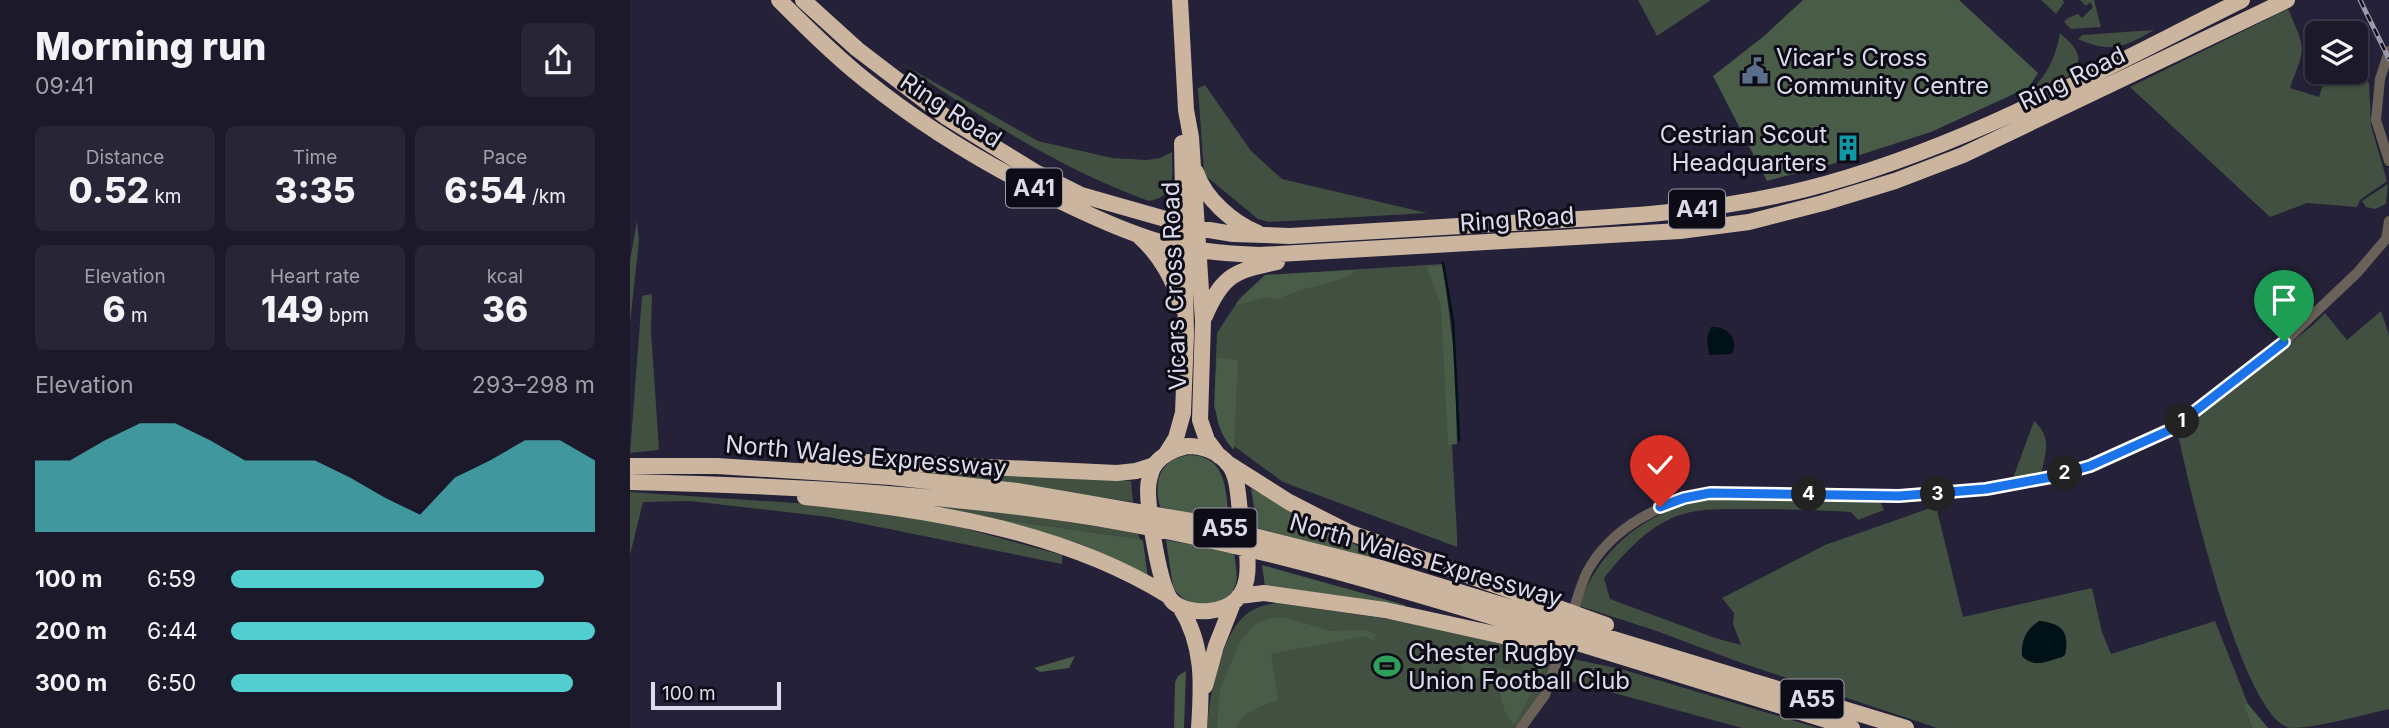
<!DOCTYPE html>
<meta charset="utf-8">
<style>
:root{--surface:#1b192a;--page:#282636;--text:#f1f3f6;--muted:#a0a0a8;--line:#393847;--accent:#52cdd0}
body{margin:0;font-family:Inter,sans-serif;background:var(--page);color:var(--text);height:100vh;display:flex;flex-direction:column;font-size:26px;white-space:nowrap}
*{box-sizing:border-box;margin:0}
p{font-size:23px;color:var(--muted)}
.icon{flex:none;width:38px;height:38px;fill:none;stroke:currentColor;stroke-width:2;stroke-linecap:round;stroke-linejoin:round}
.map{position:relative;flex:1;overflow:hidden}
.drawer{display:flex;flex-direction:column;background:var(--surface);width:630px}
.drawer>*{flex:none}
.controls{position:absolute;left:1675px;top:21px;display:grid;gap:14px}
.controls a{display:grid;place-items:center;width:63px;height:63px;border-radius:10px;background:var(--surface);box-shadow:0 2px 5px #0004,0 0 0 2px var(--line);font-size:35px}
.scale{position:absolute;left:21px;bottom:18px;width:130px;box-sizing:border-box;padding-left:7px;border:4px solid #dcdbeb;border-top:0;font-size:19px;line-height:24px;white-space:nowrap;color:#dcdbeb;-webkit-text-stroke:5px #0d0c16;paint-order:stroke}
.pin{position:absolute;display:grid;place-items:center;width:60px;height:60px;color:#fff;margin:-72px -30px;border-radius:50% 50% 50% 0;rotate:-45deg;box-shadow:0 0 7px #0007}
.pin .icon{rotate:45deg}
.km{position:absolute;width:35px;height:35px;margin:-18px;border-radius:50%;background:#222;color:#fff;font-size:19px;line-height:35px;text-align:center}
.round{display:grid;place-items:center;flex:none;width:74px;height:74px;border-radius:10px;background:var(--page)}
.summary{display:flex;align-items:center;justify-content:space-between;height:119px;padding:0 35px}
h1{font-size:38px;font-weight:800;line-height:52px}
.metrics{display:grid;grid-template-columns:repeat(3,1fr);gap:10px;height:119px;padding:7px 35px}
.metrics div{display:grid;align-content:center;border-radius:10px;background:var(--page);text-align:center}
.metrics b{font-size:35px;font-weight:800}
.metrics small{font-size:19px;font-weight:400}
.metrics p{font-size:19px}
.chart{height:196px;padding:14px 35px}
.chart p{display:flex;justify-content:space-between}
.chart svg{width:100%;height:126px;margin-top:7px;fill:var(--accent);opacity:.7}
ul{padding:0 35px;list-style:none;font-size:23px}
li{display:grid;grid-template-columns:112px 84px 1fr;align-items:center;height:52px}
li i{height:18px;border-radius:9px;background:var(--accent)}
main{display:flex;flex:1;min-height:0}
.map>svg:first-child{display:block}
.green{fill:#415040}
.forest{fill:#485c48}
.water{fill:#001217}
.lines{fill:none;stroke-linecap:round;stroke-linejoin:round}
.stream{stroke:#001217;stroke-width:2.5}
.minor{stroke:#6a6158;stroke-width:10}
.highway{stroke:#ccb59f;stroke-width:16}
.rail-casing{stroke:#9b99ac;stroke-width:5}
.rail{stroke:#0d0c16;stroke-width:2.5;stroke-dasharray:8;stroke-linecap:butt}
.route-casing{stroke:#fff;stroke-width:14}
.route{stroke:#1a73e8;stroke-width:9}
.labels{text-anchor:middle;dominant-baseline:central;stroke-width:6;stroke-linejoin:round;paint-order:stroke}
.shield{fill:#0d0c16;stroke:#9e9dab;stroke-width:2}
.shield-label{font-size:23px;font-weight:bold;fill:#dcdbeb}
.poi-label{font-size:24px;fill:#dcdbeb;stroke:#0d0c16;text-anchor:start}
.street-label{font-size:24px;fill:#dcdbeb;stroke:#0d0c16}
</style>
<main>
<section class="drawer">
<div class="summary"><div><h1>Morning run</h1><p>09:41</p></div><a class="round"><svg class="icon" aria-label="share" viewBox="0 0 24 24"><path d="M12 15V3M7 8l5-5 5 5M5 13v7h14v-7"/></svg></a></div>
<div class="metrics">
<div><p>Distance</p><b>0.52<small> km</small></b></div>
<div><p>Time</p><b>3:35</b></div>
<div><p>Pace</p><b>6:54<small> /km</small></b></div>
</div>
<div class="metrics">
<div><p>Elevation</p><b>6<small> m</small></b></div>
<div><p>Heart rate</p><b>149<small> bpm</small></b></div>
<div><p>kcal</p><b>36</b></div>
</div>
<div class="chart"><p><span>Elevation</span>293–298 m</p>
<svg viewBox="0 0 160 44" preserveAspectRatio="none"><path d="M0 44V19L10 19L20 12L30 6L40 6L50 12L60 19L70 19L80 19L90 25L100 32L110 38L120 25L130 19L140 12L150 12L160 19V44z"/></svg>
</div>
<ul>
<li><b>100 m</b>6:59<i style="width:86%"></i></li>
<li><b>200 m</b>6:44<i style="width:100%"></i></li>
<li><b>300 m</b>6:50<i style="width:94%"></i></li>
</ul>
</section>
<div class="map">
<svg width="1759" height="728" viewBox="0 0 1759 728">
<rect width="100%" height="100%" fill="#242138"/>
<path class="green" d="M 1008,0 L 1081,0 L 1027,36 Z
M 1411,0 L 1433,0 L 1434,3 L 1426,14 Z
M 1450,0 L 1464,0 L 1471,27 L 1441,29 L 1434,22 L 1438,18 L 1448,14 L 1452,18 L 1463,7 L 1460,2 L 1456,6 Z
M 1658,9 C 1677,52 1675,46 1660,88 L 1689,97 L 1697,72 L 1726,72 L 1726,68 L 1727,73 L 1739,83 L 1741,126 L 1757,181 L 1730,200 L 1727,207 L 1677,203 L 1640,217 L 1500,87 Z
M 1524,30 C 1494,47 1482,54 1448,39 L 1452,35 Z
M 1430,33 C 1435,38 1442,43 1445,49 C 1462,75 1410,91 1393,100 L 1391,96 C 1414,84 1426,58 1430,33 Z
M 272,64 L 408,141 L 482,158 L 517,160 L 530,158 L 542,152 C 542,173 547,197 519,201 C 430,169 350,117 272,64 Z
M 575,85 L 621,151 L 652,179 L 797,213 L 639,222 L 628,219 L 577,177 L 574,173 L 568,88 Z
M 1758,184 L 1756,204 L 1745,209 L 1736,207 L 1732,201 Z
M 7,221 L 9,241 L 0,323 L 0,261 Z
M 812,264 L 827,535 L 827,547 L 653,482 L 597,441 L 584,407 L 587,333 L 610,298 L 635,275 Z
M 22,294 L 21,330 L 29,450 L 0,453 L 12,296 Z
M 1751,311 L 1759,335 L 1759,709 C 1732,715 1687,728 1660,728 C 1612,718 1558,482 1548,434 L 1684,324 L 1695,313 L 1717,340 Z
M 1404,421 C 1422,437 1416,453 1411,474 L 1383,478 Z
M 250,466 L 501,481 L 503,502 C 419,489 334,481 250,466 Z
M 0,492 L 181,504 L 315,523 L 432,555 L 432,564 L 199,517 L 60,501 L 13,502 L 0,555 Z
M 238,496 L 401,516 L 508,533 L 510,539 L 361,518 Z
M 1087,498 L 1250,501 L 1254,510 L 1228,520 L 1221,512 C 1186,510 1152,509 1118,509 C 1096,509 1074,508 1053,514 C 1020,524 995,552 974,578 L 980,599 L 1085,638 L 1111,645 L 1103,624 L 1104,613 L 1092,598 L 1195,545 L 1306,506 L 1333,617 L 1462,588 L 1472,632 L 1481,654 L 1585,621 L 1618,704 L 1614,702 L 1622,728 L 1307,728 L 1109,662 L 1024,630 L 949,606 C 970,544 1024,506 1087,498 Z
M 647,603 L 772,621 L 848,636 L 927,661 L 891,728 L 577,728 C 579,697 590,641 612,618 C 622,608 634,605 647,603 Z
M 938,658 L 991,669 L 1188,728 L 1112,728 L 933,679 Z"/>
<path class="forest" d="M 1173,0 L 1329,0 L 1408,73 L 1399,87 L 1301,132 L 1202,164 L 1137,181 L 1083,76 L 1134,36 Z
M 813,266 L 825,360 L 827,444 L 818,445 L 811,306 L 797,267 Z
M 727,270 C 708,286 670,286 647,300 L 638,297 L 605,305 L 635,275 Z
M 587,358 L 608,360 L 604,450 C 579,425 585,389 587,358 Z
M 560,455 C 598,456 596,493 599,522 L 530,507 C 523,481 530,458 560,455 Z
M 621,488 L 741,553 L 740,558 L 627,528 Z
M 361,518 L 510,539 L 513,541 L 518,578 L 450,544 L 361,520 Z
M 536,540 L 604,552 C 605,563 609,576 605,586 C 595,613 555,610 543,587 Z
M 632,565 L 775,605 L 774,607 L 713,596 L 635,586 Z
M 653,617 L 701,631 L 734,630 L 747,634 L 743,641 L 735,636 L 641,654 L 648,700 C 631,707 613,711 606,728 L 587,728 L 590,690 L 610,641 L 627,623 L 641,618 Z
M 445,656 L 439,668 L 410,672 L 404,668 Z
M 916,659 L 910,679 L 884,725 L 875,713 L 864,672 L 836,681 L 829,660 L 907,675 L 909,663 Z
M 556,671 L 554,728 L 544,728 L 545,682 L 548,676 Z
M 1613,702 L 1618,704 L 1638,728 L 1622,728 Z"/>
<path class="water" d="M 1081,327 C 1097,326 1109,338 1102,354 L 1079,355 L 1077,337 Z
M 1409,621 C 1432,623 1440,632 1435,655 L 1432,657 C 1417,661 1404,669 1392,656 C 1391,640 1396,630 1409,621 Z"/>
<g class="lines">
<path class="stream" d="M 813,263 L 823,321 L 829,440"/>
<path class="minor" d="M 1759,51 L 1750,79 L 1746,120 L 1759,161
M 941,618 C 946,604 950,586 957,572 C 981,527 1033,501 1081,493 L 1269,496 L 1304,495 L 1356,489 L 1421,477 L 1460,465 L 1542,429 L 1654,342 L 1727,273 L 1756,239 L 1759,221
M 891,728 L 915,695 L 933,644"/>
<path class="highway" d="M 149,0 C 176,27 204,55 234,79 C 291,125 353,163 418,195 C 454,213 492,231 530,242 C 562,251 598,254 630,255 L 1050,231 L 1119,222 L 1193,203 L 1265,181 L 1333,155 L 1657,0
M 173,0 L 227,49 L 316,117 L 407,173 L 451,195 L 567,228 L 603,234 L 660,236 C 739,231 818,227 898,222 C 991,217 1084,212 1176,189 C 1330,150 1471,70 1612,0
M 550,0 L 556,110 L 561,137 L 573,321 L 570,420 L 577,440 L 589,456
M 566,172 C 575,199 603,223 628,233
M 510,237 C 530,255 545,281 551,307
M 575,316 C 593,274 605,271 647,262
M 557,446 C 573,446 589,452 599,465 C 608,476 608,497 610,511 C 616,548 634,605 579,611 C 567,612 552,610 543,602 C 529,589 518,511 518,489 C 518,482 521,470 525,464 C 533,454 545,449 557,446 Z
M 536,454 L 546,438 L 553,413 L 556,334 L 552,143
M 182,463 L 247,462 L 487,473 L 506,471 L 525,465
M 599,464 L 659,502 L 718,532 L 976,625
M 0,466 L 87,466 L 261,477 L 387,491 L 573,523 L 747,567 L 1276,728
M 0,482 C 164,486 327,494 489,522 C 632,547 771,589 909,631 C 1014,664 1118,696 1222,728
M 175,497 C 296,509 432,530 537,595
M 609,596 L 634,593 L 755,610 L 937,650
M 550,607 C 574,645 572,684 569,728
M 575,686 L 586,646 L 603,603"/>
<g class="rail-casing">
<path id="rail" d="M 1730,0 L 1759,59"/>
</g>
<use href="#rail" class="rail"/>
</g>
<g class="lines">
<g class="route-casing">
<path id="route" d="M 1030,507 L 1054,498 L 1080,493 L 1269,496 L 1356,489 L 1421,477 L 1460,466 L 1542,429 L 1654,342"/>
</g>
<use href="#route" class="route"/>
</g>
<defs>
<g id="civic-bare" transform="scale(2.1)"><path d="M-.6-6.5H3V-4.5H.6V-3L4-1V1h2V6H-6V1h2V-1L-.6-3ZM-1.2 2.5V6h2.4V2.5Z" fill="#5c6f8a" stroke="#0d0c16" stroke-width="2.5" paint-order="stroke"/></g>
<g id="building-bare" transform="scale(2.1)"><path d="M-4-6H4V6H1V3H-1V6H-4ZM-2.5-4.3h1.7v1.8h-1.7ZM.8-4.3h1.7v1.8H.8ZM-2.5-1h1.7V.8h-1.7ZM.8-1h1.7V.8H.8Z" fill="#0f9aa8" stroke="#0d0c16" stroke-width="2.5" paint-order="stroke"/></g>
<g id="stadium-bare" transform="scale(2.1)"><path d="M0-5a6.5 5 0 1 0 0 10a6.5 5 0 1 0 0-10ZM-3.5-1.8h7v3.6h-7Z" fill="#2e9e5b" stroke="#0d0c16" stroke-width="2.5" paint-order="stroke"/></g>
</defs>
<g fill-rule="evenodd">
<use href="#civic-bare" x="1125" y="71"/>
<use href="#building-bare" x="1218" y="148"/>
<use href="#stadium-bare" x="757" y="666"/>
</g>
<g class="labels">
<g class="shield">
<rect x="376" y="168.5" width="56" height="39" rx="5"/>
<rect x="1039" y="189.5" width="56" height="39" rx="5"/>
<rect x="563.5" y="508.5" width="63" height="39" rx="5"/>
<rect x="1150.5" y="679.5" width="63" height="39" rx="5"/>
</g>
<g class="shield-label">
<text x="404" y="188">A41</text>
<text x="1067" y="209">A41</text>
<text x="595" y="528">A55</text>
<text x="1182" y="699">A55</text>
</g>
<g class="poi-label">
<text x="1146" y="57">Vicar's Cross<tspan x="1146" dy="28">Community Centre</tspan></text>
<text x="1197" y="134" text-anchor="end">Cestrian Scout<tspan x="1197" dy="28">Headquarters</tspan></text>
<text x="778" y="652">Chester Rugby<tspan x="778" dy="28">Union Football Club</tspan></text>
</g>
<g class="street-label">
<text transform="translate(1442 78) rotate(-26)">Ring Road</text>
<text transform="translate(321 110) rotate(33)">Ring Road</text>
<text transform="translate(887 219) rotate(-4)">Ring Road</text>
<text transform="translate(544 286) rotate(-92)">Vicars Cross Road</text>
<text transform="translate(236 456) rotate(5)">North Wales Expressway</text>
<text transform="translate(796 560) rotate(16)">North Wales Expressway</text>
</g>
</g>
</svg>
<div class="controls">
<a><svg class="icon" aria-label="layers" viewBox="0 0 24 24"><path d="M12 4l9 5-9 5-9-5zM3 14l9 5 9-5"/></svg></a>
</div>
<div class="scale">100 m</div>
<div class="pin" style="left:1654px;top:342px;background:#1e9e55"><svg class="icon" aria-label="arrive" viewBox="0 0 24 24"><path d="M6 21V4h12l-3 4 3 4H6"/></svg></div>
<div class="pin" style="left:1030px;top:507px;background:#d93025"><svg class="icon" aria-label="check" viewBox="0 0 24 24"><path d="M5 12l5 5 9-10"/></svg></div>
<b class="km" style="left:1552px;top:421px">1</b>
<b class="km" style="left:1435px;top:473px">2</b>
<b class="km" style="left:1308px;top:494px">3</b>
<b class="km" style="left:1179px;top:494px">4</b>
</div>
</main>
